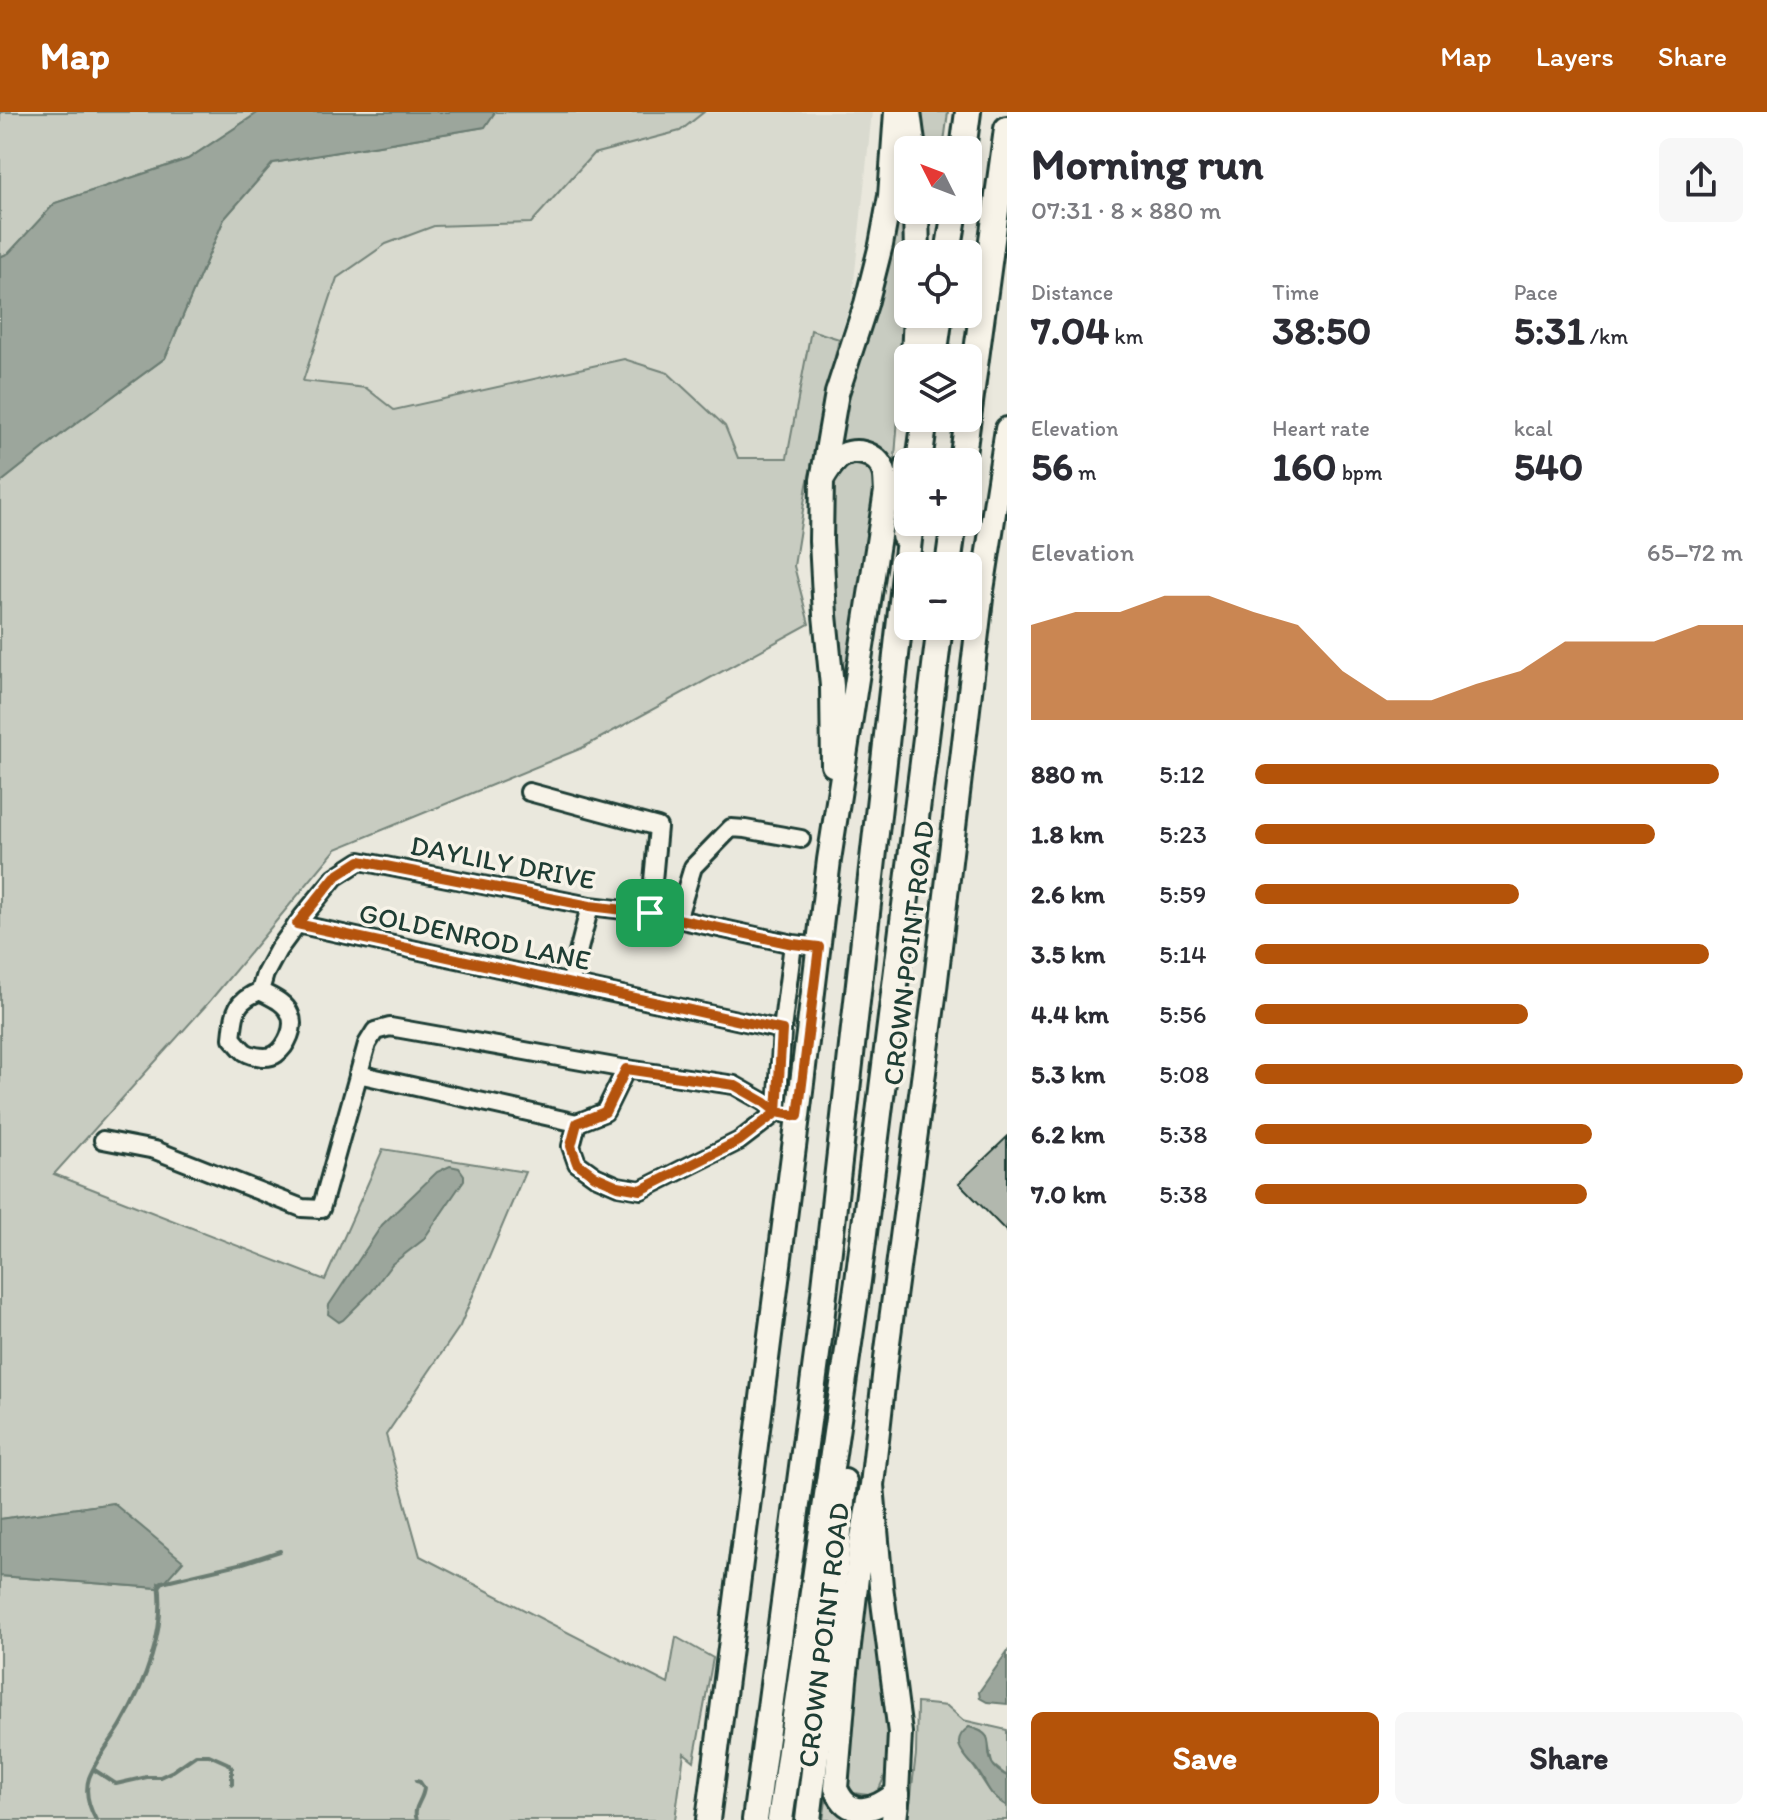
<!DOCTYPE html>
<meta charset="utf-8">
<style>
:root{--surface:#fff;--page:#f7f7f7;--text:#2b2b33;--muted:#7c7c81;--accent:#b45309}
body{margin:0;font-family:Itim,sans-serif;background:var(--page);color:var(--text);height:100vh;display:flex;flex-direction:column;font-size:30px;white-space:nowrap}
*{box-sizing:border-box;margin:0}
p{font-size:26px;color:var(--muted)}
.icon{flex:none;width:44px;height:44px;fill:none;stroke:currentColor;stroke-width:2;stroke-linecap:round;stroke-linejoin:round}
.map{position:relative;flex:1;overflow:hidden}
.sheet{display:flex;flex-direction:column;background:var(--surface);width:760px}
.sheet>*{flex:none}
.needle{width:52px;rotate:312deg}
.fabs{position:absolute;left:894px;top:24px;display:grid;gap:16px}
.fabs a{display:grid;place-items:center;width:88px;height:88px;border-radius:12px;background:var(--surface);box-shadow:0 4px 12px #0003;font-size:40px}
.pin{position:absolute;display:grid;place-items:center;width:68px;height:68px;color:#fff;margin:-34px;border-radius:16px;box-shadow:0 4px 12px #0006}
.round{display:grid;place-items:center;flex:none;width:84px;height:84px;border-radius:12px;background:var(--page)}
.head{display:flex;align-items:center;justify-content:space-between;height:136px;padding:0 24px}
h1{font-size:44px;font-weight:800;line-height:60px}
.metrics{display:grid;grid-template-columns:repeat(3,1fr);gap:12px;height:136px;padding:8px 24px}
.metrics div{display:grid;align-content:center}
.metrics b{font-size:40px;font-weight:800}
.metrics small{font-size:22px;font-weight:400}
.metrics p{font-size:22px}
.chart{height:224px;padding:16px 24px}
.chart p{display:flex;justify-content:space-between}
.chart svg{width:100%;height:144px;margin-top:8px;fill:var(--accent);opacity:.7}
.cta{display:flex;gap:16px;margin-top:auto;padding:16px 24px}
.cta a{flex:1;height:92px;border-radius:12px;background:var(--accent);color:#fff;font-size:32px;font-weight:800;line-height:92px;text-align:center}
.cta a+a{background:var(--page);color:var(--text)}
ul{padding:0 24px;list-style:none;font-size:26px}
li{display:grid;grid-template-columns:128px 96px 1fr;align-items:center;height:60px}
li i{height:20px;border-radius:10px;background:var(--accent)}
header{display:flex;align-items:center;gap:48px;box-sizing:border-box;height:112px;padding:0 40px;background:var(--accent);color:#fff}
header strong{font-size:38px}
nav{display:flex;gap:44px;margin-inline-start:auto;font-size:28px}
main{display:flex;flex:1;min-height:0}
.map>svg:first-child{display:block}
.built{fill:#d9dacf}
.green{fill:#c8ccc1;stroke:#74847a;stroke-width:2}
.water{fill:#9ca69c;stroke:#6a7c72;stroke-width:2}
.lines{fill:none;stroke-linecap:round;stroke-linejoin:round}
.stream{stroke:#6a7c72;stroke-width:4}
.building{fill:#b2b8ae;stroke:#1f3d34;stroke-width:2}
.minor-casing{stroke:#1f3d34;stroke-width:22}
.major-casing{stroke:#1f3d34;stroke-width:28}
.highway-casing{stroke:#1f3d34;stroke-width:30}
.minor{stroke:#f7f3e8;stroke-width:16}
.major{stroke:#f7f3e8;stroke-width:22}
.highway{stroke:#f7f3e8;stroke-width:24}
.route-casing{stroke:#fff;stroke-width:16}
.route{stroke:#b45309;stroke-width:10}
.labels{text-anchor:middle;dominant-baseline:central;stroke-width:7;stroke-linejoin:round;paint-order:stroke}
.street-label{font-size:28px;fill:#1f3d34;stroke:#f7f3e8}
</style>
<header>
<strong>Map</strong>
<nav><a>Map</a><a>Layers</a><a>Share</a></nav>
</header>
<main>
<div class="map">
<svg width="1007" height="1708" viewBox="0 0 1007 1708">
<rect width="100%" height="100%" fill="#eae8dd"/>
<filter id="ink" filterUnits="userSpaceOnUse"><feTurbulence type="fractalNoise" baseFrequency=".0125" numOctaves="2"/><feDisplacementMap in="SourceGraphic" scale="16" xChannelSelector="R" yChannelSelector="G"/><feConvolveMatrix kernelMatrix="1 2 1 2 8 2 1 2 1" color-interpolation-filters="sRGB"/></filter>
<g filter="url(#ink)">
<path class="built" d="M 704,0 L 872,0 L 852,188 L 839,227 L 811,218 L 788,346 L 738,346 L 725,314 L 668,261 L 624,247 L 394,298 L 366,276 L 302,270 L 337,166 L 386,132 L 434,114 L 531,111 L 593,42 L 679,19 Z"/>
<path class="green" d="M 0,0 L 259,0 L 188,47 L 55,91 L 9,141 L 0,145 Z
M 495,0 L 704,0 L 680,19 L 593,42 L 531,111 L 434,114 L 386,132 L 337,166 L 303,269 L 366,276 L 394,298 L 624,247 L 668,261 L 725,314 L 738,346 L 787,346 L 811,218 L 839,227 L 807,373 L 794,454 L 809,512 L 582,636 L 336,737 L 209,890 L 54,1062 L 325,1168 L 383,1037 L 525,1060 L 460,1214 L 386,1323 L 420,1444 L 668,1572 L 676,1525 L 713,1546 L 694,1649 L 684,1641 L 675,1708 L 0,1708 L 0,1464 L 159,1476 L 113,1391 L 0,1407 L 0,371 L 63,321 L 165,246 L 224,107 L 273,51 L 484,15 Z
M 917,0 L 948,0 L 943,38 L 920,38 Z
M 900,39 L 908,86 L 908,174 L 894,358 C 871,323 870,327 832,336 Z
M 862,349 L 875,358 L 878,386 L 841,604 L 830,493 L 832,367 L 841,352 Z
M 868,1443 L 888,1584 L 887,1659 L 876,1684 L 853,1681 L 847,1672 L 845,1643 Z
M 917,1591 L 947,1594 L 963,1608 L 1007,1618 L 1007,1664 L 992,1652 L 987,1625 L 981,1619 L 969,1615 L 960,1628 C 962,1646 970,1647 978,1661 C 988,1676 991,1684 1007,1694 L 1007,1708 L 908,1708 L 916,1642 Z
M 826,1689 C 849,1705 857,1708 885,1705 L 885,1708 L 823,1708 Z"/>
<path class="water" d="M 259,0 L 495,0 L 485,15 L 273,51 L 224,107 L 165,246 L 63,321 L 0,371 L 0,145 L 9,141 L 55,91 L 188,47 Z
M 450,1054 L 459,1056 L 464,1063 L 464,1068 L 423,1128 L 392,1152 L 371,1180 L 343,1208 L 339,1210 L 328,1202 L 329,1193 L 382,1113 L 437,1060 Z
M 113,1391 L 183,1449 L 159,1476 L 0,1464 L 0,1407 Z
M 1007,1540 L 1007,1592 L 987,1590 L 980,1586 L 979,1580 Z
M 969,1615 C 999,1623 983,1634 992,1651 C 995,1657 1001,1661 1007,1664 L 1007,1694 C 987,1682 989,1675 978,1659 C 968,1646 946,1631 969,1615 Z"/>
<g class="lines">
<path class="stream" d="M 162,1470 L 243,1451 L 280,1439
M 93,1657 L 116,1672 L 147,1665 L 160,1665 L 173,1659 L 196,1643 L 209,1643 L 227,1651 L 232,1656 L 232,1672
M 416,1669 L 420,1670 L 424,1676 C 423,1689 412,1695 417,1708
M 96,1708 C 89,1695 84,1681 89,1666 C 96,1647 111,1630 121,1613 C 145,1572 166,1519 159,1471"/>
</g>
<path class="building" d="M 1007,1025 L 1007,1120 L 959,1071 Z"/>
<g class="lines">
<g class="minor-casing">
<path id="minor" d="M 529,680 L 658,715 L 650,801
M 677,808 L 693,755 L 731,716 L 745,717 L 801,727
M 297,812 L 782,918
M 570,872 L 590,794
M 260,879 L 265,862 L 278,838 L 303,804 L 335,765 L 360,749 L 590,794 L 650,801 L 793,832 L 819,835
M 260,879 C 271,885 285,890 290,902 C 296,915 287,934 276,942 C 269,947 253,945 245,940 C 241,937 236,930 232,926 C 235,899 234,890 260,879 Z
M 358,962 L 577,1011 L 605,1000 L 626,957
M 577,1011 L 571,1034 L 577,1051 L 595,1064 L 618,1074 L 641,1078 L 739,1029 L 777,1000 L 782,918 L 793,832
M 103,1028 L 155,1038 L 302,1096 L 321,1097 L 367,932 L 375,919 L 390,915 L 626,957 L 734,973 L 764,990 L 777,1000 L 798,1004"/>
</g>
<g class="major-casing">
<path id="major" d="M 833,653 L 832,574 L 825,503 L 821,429 L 822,368 L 837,281 L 866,192 L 881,133 L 890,84 L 896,0
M 872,1373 L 881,1474 L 900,1621 L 897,1681 C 874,1699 848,1708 836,1676 L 845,1568 L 861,1431 L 872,1373 L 887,1238 L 934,885 L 982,478 L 1007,317
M 708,1708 L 798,1004 L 829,748 L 886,379 C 885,372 886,366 884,360 C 878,340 852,334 837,347 C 831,353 826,361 822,368"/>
</g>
<g class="highway-casing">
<path id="highway" d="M 908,0 L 913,38
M 963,38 L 968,0
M 916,98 L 917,142
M 948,142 L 955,98
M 914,246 L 916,202
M 934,246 L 940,202
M 919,350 L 925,306
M 962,350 L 1007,17
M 904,424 L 908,355
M 948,454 L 954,410
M 755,1708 L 819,1227 L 911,410
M 780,1708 L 858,1169 L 940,514
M 808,1708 L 819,1618 L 844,1370
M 894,1708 L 897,1681"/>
</g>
<use href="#minor" class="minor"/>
<use href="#major" class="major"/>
<use href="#highway" class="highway"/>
</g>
</g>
<g class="lines" filter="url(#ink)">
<g class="route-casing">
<path id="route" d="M 650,801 L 590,794 L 360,749 L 335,765 L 297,812 L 782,918 L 777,1000 L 739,1029 L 641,1078 L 618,1074 L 595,1064 L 577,1051 L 571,1034 L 577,1011 L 605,1000 L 626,957 L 734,973 L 764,990 L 777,1000 L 798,1004 L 819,835 L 793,832 L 650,801"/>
</g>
<use href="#route" class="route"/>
</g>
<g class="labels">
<g class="street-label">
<text transform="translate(503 750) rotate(11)">DAYLILY DRIVE</text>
<text transform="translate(475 824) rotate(12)">GOLDENROD LANE</text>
<text transform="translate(908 841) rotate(-83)">CROWN POINT ROAD</text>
<text transform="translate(823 1523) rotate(-83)">CROWN POINT ROAD</text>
</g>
</g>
</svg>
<div class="fabs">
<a><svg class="needle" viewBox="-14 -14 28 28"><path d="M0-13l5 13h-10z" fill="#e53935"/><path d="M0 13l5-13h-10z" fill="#7c7c81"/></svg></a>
<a><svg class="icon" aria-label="locate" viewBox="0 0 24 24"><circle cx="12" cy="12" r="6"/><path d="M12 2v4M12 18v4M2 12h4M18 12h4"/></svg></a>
<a><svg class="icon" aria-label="layers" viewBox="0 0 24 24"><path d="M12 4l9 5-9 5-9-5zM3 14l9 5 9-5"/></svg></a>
<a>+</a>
<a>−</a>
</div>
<div class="pin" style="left:650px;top:801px;background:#1e9e55"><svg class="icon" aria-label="arrive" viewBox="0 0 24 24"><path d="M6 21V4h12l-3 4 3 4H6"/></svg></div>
</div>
<section class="sheet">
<div class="head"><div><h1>Morning run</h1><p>07:31 · 8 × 880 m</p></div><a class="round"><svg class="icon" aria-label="share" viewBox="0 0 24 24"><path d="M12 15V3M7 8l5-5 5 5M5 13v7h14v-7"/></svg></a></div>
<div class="metrics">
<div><p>Distance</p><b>7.04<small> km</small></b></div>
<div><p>Time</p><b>38:50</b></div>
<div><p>Pace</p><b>5:31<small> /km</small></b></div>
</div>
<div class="metrics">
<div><p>Elevation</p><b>56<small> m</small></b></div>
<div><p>Heart rate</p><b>160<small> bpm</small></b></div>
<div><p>kcal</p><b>540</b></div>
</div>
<div class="chart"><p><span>Elevation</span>65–72 m</p>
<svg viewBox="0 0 160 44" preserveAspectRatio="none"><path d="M0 44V15L10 11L20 11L30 6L40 6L50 11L60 15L70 29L80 38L90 38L100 33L110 29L120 20L130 20L140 20L150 15L160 15V44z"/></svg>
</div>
<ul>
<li><b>880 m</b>5:12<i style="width:95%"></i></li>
<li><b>1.8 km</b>5:23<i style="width:82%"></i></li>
<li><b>2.6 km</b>5:59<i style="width:54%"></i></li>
<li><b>3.5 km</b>5:14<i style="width:93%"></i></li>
<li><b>4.4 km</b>5:56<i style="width:56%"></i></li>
<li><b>5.3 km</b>5:08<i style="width:100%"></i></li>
<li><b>6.2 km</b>5:38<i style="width:69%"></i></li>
<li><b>7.0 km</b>5:38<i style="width:68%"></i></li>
</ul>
<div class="cta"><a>Save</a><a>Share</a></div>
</section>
</main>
